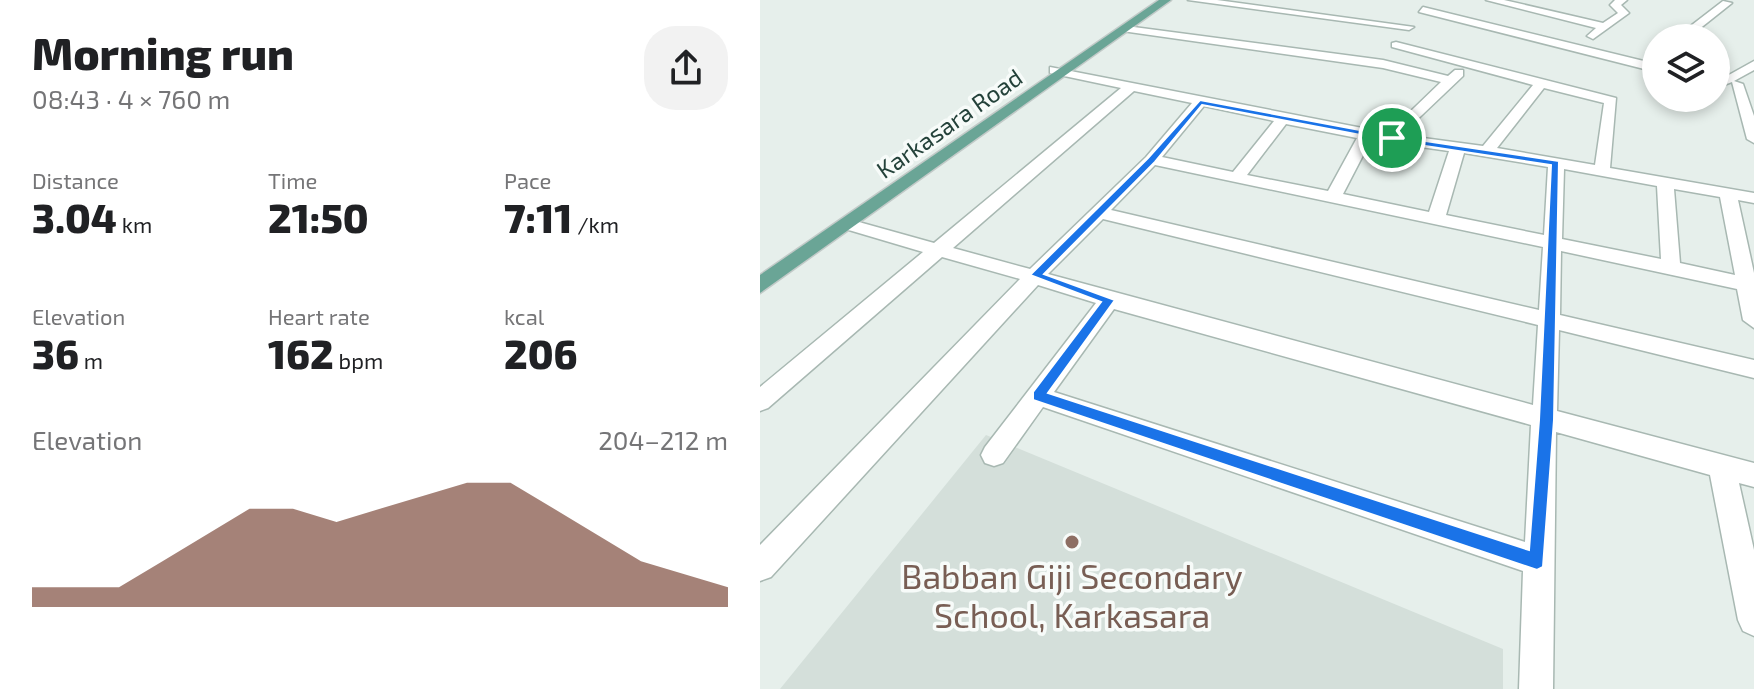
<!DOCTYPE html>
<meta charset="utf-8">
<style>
:root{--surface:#fff;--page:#f2f2f2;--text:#202124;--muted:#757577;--accent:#7f4e3f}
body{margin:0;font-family:"Exo 2",sans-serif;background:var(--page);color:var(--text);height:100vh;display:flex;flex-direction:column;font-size:30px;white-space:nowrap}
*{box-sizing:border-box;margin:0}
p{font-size:26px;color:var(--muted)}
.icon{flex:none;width:44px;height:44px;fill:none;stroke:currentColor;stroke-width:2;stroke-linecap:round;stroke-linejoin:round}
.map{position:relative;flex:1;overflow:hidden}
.side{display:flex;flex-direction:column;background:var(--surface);width:760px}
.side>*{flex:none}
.controls{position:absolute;left:882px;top:24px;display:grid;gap:16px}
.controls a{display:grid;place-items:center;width:88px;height:88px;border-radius:50%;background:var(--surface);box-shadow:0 4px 12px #0003;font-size:40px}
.pin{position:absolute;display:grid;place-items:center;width:68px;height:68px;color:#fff;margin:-34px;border:4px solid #fff;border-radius:50%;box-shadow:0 2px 8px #0007}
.round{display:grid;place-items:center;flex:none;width:84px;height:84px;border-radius:32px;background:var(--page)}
.summary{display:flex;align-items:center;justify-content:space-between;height:136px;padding:0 32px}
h1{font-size:44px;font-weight:800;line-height:60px}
.metrics{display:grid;grid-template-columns:repeat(3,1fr);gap:12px;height:136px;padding:8px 32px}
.metrics div{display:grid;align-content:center}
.metrics b{font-size:40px;font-weight:800}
.metrics small{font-size:22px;font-weight:400}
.metrics p{font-size:22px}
.chart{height:224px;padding:16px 32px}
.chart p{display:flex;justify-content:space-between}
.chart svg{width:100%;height:144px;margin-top:8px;fill:var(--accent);opacity:.7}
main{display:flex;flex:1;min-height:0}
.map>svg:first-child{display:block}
.built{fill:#d4dfda}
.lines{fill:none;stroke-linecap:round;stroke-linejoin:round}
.minor-casing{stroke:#a8b8b2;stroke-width:3}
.major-casing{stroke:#c2cac8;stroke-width:3}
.minor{fill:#fff;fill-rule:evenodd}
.major{fill:#6aa596;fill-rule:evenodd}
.route{fill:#1a73e8;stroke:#fff;stroke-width:2;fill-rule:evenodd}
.education-dot{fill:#8d6e63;stroke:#f7fbf9;stroke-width:3}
.labels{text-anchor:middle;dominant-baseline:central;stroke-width:7;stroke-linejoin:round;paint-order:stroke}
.far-street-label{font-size:24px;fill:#24423a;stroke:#f7fbf9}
.near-education-label{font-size:34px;fill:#785e54;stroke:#f7fbf9}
</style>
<main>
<section class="side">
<div class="summary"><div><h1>Morning run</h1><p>08:43 · 4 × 760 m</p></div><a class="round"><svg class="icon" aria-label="share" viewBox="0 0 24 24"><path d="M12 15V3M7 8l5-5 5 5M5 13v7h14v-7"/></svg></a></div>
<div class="metrics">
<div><p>Distance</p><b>3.04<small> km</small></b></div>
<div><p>Time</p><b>21:50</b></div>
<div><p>Pace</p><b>7:11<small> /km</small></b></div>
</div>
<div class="metrics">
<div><p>Elevation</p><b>36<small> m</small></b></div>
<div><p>Heart rate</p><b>162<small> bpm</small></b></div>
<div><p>kcal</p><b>206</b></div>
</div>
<div class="chart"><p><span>Elevation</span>204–212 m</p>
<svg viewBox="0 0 160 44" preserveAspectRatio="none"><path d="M0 44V38L10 38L20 38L30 30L40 22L50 14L60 14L70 18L80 14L90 10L100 6L110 6L120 14L130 22L140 30L150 34L160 38V44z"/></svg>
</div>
</section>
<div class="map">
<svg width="994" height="689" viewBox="0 0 994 689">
<rect width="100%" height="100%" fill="#e6efeb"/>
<path class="built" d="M 226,435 L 743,649 L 743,689 L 20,689 Z"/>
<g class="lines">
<g class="minor-casing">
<path id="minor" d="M 428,0 L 457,0 L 654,27 L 649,30 Z
M 726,0 L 744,0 L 843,23 L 858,13 L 850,5 L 855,0 L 867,0 L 861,5 L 869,13 L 833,39 L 827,36 L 836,28 Z
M 963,1 L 972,3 L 928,38 L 915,38 Z
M 663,7 L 896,64 L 896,72 L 659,12 Z
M 366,26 L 623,60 L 688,76 L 695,70 L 703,70 L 703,76 L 641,135 L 723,146 L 773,85 L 632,47 L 632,43 L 636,42 L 856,98 L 850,168 L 994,193 L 994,203 L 978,200 L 994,273 L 994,328 L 983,320 L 977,289 L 801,251 L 800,315 L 994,360 L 994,378 L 799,330 L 797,411 L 994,463 L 994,487 L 979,483 L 994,550 L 994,636 L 983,631 L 978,620 L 950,475 L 796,432 L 793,689 L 759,689 L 763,571 L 283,407 L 243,463 L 234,466 L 225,463 L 221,455 L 225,447 L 336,303 L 278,285 L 11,577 L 0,581 L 0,545 L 260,279 L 182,257 L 8,408 L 0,411 L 0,387 L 163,252 L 82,228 L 79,224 L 88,219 L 174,243 L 361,88 L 290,73 L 290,67 L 628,133 L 681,82 L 623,68 L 362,31 ZM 784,88 L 844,103 L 835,165 L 737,148 ZM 374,91 L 432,103 L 386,157 L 270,269 L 193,248 ZM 444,106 L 514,121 L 473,172 L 402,157 ZM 526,124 L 597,138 L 568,191 L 487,175 ZM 611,140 L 689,151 L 669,212 L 583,194 ZM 704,153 L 788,167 L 784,235 L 686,215 ZM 395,165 L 783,247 L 779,310 L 351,210 ZM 804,169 L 897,186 L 901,259 L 802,239 ZM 914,189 L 960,197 L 975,275 L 920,263 ZM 343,219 L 778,325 L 773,405 L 288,274 ZM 354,309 L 771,425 L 765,542 L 294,392 Z
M 994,61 L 994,70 L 974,81 L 983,84 L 994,116 L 994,143 L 987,139 L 972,82 L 964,85 L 958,81 Z"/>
</g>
<g class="major-casing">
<path id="major" d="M 399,0 L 411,0 L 0,293 L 0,275 Z"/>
</g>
<use href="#minor" class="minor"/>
<use href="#major" class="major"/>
</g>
<path class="route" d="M 440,100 L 632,136 L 799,161 L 794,420 L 783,567 L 777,570 L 273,400 L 273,392 L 341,302 L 270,275 L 388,158 ZM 442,105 L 632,141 L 791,165 L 779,420 L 769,550 L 288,393 L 355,300 L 284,274 L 395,162 Z"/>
<circle class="education-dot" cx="312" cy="542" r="8"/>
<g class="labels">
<g class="far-street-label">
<text transform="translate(189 123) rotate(-35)">Karkasara Road</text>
</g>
<g class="near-education-label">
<text x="312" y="575">Babban Giji Secondary<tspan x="312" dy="39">School, Karkasara</tspan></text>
</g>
</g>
</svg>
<div class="controls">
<a><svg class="icon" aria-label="layers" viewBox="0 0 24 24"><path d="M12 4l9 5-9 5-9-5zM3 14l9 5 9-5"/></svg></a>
</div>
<div class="pin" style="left:632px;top:138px;background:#1e9e55"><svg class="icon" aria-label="arrive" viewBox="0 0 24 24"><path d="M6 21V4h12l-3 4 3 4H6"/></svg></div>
</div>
</main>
